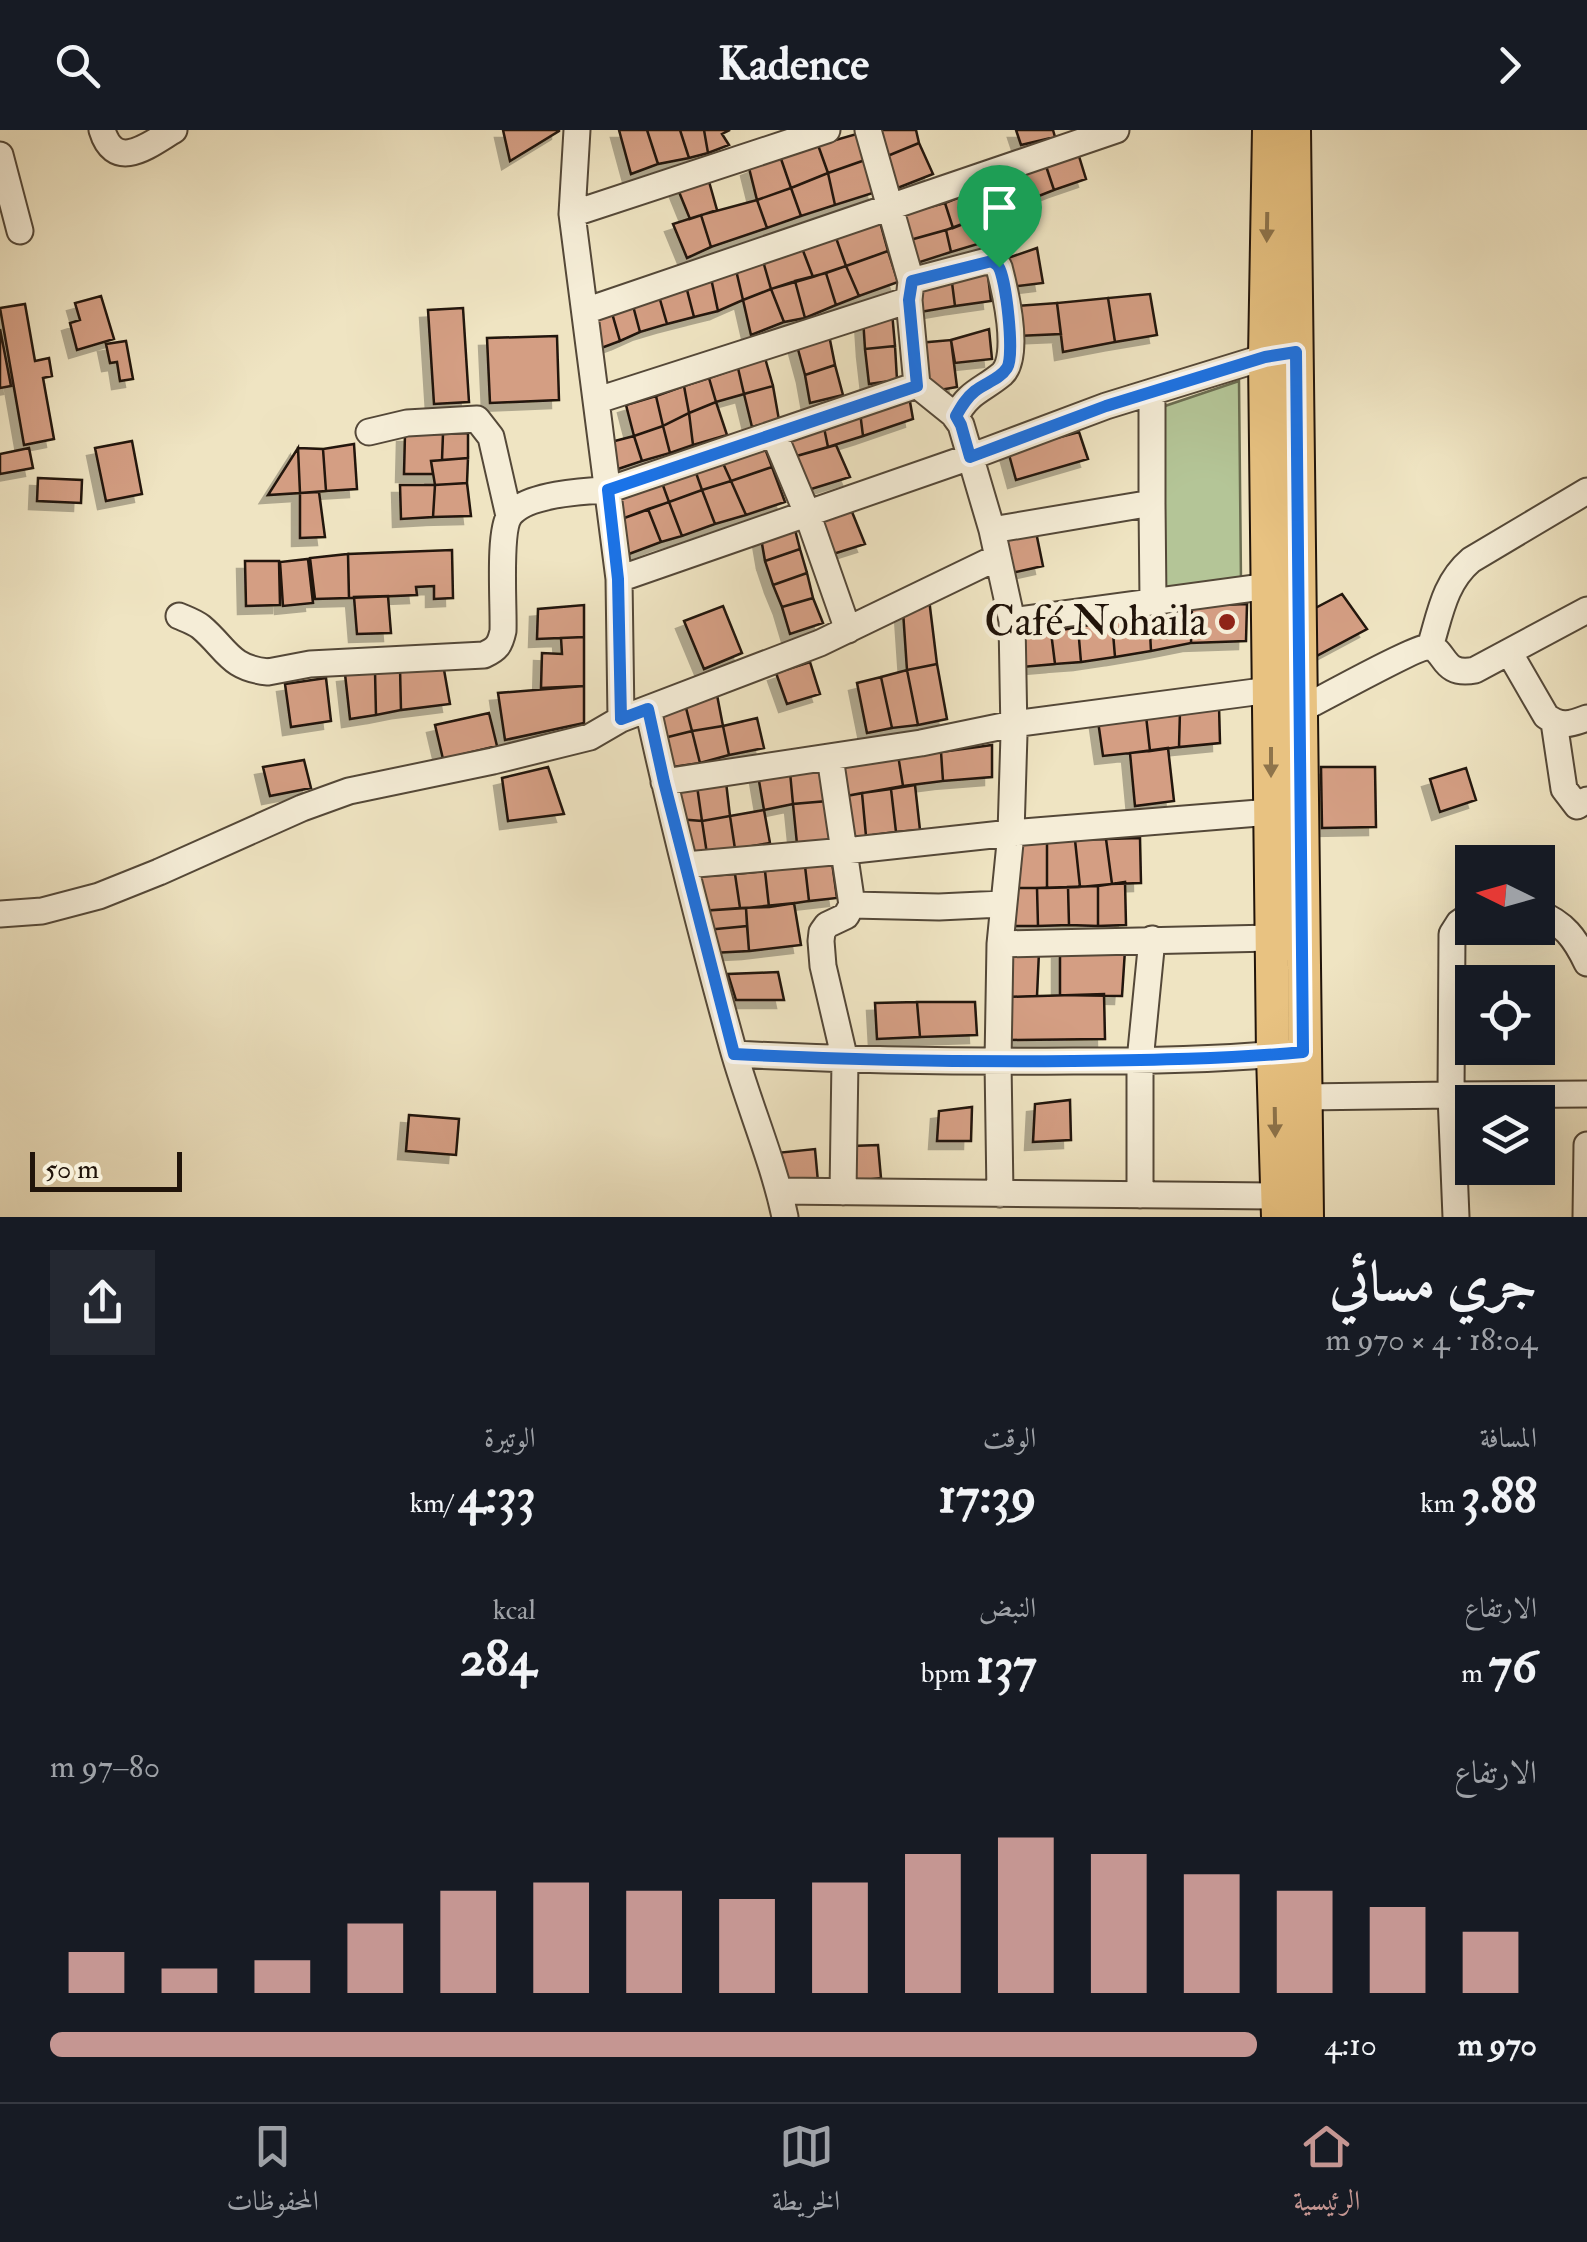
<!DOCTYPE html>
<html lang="ar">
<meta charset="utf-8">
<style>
:root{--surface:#171b24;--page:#242831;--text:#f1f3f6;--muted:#9ea1a6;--line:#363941;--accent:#c59692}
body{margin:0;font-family:"IM FELL Double Pica",Amiri,serif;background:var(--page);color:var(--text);direction:rtl;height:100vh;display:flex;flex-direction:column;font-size:38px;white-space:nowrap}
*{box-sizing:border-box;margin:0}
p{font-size:32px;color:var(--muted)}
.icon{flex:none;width:55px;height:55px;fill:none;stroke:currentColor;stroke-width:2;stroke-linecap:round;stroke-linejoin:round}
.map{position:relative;height:1087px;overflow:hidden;direction:ltr}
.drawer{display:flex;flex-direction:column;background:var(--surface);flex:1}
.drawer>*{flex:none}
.needle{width:65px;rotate:275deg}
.controls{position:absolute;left:1455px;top:715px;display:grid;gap:20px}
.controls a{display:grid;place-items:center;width:100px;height:100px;border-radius:0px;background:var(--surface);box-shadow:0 10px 40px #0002;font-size:50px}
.scale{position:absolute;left:30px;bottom:25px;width:152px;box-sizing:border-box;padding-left:10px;border:5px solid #21140a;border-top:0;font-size:28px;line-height:35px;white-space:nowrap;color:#21140a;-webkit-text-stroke:8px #f5edd7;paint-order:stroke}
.pin{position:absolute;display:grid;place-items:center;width:85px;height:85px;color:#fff;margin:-102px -42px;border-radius:50% 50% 50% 0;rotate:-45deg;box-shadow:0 0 10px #0007}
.pin .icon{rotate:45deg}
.round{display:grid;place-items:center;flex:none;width:105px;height:105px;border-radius:0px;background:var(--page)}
.overview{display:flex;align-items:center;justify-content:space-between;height:170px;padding:0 50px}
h1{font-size:55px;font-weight:700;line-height:75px}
.metrics{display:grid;grid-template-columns:repeat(3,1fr);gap:15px;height:170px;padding:10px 50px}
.metrics div{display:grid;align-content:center}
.metrics b{font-size:50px;font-weight:700}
.metrics small{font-size:28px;font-weight:400}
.metrics p{font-size:28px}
.chart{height:280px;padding:20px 50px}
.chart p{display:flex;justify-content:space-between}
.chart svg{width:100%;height:180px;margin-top:10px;stroke:var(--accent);stroke-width:6}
ul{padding:0 50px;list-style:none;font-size:32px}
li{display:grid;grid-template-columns:160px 120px 1fr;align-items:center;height:75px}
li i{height:25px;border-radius:12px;background:var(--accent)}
header{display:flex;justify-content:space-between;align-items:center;height:130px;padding:0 50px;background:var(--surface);font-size:45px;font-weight:700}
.tab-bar{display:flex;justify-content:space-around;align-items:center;height:140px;border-top:2px solid var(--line);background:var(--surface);font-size:28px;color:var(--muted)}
.tab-bar a{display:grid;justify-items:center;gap:5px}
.tab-bar .on{color:var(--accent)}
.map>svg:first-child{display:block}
.green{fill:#b4c597;stroke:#6a6c50;stroke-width:2.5}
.building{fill:#d49e83;stroke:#21140a;stroke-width:2.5;filter:url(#shadow)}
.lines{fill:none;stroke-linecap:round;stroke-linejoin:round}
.minor-casing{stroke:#544838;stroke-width:29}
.major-casing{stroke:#21140a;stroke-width:36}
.minor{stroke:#f5edd7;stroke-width:25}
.major{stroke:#e8c281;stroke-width:32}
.oneway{fill:#8e744b}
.route-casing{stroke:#fff;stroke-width:20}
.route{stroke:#1a73e8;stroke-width:12}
.poi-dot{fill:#8f2418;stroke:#f5edd7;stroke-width:4}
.labels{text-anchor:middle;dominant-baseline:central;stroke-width:9;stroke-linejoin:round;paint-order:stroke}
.poi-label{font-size:42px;fill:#21140a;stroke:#f5edd7;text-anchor:end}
</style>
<header><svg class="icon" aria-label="forward" viewBox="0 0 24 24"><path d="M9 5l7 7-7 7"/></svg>Kadence<svg class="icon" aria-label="search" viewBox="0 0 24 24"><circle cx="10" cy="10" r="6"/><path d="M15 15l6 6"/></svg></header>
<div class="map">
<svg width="1587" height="1087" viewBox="0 0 1587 1087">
<defs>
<filter id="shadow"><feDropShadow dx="-8" dy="8" stdDeviation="0" flood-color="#0004"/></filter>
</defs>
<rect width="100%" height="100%" fill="#efe4c2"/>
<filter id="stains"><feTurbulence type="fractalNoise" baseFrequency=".002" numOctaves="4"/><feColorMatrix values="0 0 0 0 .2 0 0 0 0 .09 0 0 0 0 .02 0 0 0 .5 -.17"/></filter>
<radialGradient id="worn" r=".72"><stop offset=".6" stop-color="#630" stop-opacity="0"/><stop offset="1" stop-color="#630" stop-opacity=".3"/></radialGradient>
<path class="green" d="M 1239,251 L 1241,451 L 1160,464 L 1162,277 Z"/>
<path class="building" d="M 503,0 L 559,0 L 559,1 L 510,31 Z
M 619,0 L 647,0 L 658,34 L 631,44 Z
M 647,0 L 680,0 L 689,28 L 658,34 Z
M 680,0 L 704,0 L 708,23 L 689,28 Z
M 704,0 L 730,0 L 722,4 L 729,15 L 708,23 Z
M 876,0 L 916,0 L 919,13 L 885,27 Z
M 1016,0 L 1053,0 L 1055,7 L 1021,15 Z
M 860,3 L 865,30 L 828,43 L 818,15 Z
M 919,13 L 933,44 L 895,59 L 885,27 Z
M 818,15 L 828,43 L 791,58 L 780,26 Z
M 1078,23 L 1086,49 L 1054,60 L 1045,33 Z
M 780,26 L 791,58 L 757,70 L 749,38 Z
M 865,30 L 876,62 L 835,75 L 828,43 Z
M 1045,33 L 1054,60 L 1021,73 L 1013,44 Z
M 828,43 L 835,75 L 801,86 L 791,58 Z
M 1013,44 L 1021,73 L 981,87 L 975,61 Z
M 708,48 L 717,80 L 690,89 L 677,57 Z
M 791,58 L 801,86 L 767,98 L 757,70 Z
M 975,61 L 981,87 L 953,98 L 945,73 Z
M 757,70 L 767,98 L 711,117 L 701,85 Z
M 945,73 L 953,98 L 910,110 L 903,84 Z
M 1021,73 L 1023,100 L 988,111 L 981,87 Z
M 701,85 L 711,117 L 687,128 L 673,94 Z
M 981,87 L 988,111 L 951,122 L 946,100 Z
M 880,92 L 888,121 L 846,136 L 835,105 Z
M 946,100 L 951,122 L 917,133 L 910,110 Z
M 835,105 L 846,136 L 813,147 L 802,118 Z
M 802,118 L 813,147 L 771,159 L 763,131 Z
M 1037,118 L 1043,153 L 1009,157 L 1002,130 Z
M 888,121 L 898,152 L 859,166 L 846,136 Z
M 763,131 L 771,159 L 743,170 L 736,140 Z
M 846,136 L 859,166 L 836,175 L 826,143 Z
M 987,137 L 991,171 L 955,176 L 951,145 Z
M 736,140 L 743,170 L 718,181 L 711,148 Z
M 826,143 L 836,175 L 805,188 L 795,151 Z
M 951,145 L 955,176 L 920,182 L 917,155 Z
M 711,148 L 718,181 L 694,187 L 686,156 Z
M 795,151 L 805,188 L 784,192 L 771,159 Z
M 686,156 L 694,187 L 667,194 L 659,166 Z
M 771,159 L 784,192 L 751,205 L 743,170 Z
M 1150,164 L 1157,205 L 1115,212 L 1108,168 Z
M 101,166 L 114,209 L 77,220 L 70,193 L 80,190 L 75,173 Z
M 659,166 L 667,194 L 640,202 L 632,172 Z
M 1108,168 L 1115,212 L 1063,222 L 1057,173 Z
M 632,172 L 640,202 L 620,211 L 612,183 Z
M 1057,173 L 1061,204 L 1017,206 L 1015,176 Z
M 25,174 L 35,231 L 49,228 L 52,246 L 43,248 L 54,309 L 24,315 L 0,178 Z
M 463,178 L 469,272 L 434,274 L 428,180 Z
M 892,182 L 895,216 L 865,219 L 863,188 Z
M 612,183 L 620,211 L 596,220 L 591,189 Z
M 0,199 L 11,256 L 0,258 Z
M 989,199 L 992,229 L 955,233 L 951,210 Z
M 828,200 L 835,235 L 805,245 L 796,212 Z
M 557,206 L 559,270 L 490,273 L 487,208 Z
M 951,210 L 957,257 L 934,261 L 924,254 L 918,213 Z
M 126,211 L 133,249 L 120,251 L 117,232 L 110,233 L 106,214 Z
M 895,216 L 897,250 L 869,254 L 865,219 Z
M 765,228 L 773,256 L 744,264 L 738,238 Z
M 835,235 L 843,265 L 810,273 L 805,245 Z
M 738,238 L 744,264 L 716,272 L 709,248 Z
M 709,248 L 716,272 L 689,283 L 684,256 Z
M 684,256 L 689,283 L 663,296 L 656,266 Z
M 773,256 L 779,290 L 752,297 L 744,264 Z
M 656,266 L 663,296 L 634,306 L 626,275 Z
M 909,266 L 913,289 L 863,306 L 860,282 Z
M 716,272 L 727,305 L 693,315 L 689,283 Z
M 860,282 L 863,306 L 828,317 L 823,293 Z
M 689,283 L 693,315 L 670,323 L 663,296 Z
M 823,293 L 828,317 L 793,327 L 787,305 Z
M 663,296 L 670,323 L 642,331 L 634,306 Z
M 1079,302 L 1088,329 L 1016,350 L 1008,321 Z
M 468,303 L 468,328 L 442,330 L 443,304 Z
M 405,304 L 443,304 L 442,330 L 431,331 L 433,344 L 404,344 Z
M 634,306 L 642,331 L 612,341 L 607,313 Z
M 132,311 L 142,364 L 106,371 L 95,318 Z
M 763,313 L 772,337 L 731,351 L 722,331 Z
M 354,314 L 357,359 L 326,361 L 323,319 Z
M 836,315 L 850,347 L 805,361 L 793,327 Z
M 29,318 L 33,338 L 0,344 L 0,324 Z
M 298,318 L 323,319 L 326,361 L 300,363 Z
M 298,318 L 300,363 L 268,365 Z
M 468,328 L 467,353 L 435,355 L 431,331 Z
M 722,331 L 731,351 L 702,360 L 695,340 Z
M 772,337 L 785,372 L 746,385 L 731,351 Z
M 695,340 L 702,360 L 669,372 L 661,350 Z
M 38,348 L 82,350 L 81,373 L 37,371 Z
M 661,350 L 669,372 L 616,391 L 613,364 Z
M 731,351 L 746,385 L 715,394 L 702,360 Z
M 467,353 L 471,386 L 433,387 L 435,355 Z
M 400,355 L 435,355 L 433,387 L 401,389 Z
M 702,360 L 715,394 L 682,406 L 669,372 Z
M 319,362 L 325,407 L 300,408 L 300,363 Z
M 669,372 L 682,406 L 661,412 L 648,379 Z
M 850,377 L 865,414 L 830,425 L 818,390 Z
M 648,379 L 661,412 L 621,427 L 616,391 Z
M 794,396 L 800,419 L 765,431 L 761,408 Z
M 1036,402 L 1043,436 L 1007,444 L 999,410 Z
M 800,419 L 807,443 L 773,455 L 765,431 Z
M 452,420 L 453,468 L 434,469 L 434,456 L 416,457 L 417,465 L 349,468 L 348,424 Z
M 348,424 L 349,468 L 315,469 L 310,428 Z
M 308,429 L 313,473 L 283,476 L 280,432 Z
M 245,431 L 279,431 L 280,475 L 246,476 Z
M 807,443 L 813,468 L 782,477 L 773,455 Z
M 1342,464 L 1367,499 L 1311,529 L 1306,483 Z
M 388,466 L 391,503 L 357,504 L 354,467 Z
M 813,468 L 823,493 L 790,504 L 782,477 Z
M 929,469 L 937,534 L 907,540 L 903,481 Z
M 1247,474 L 1246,511 L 1191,513 L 1192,476 Z
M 584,475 L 584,507 L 537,509 L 538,479 Z
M 723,476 L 742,523 L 704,539 L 684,491 Z
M 1192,476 L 1191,513 L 1151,521 L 1149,483 Z
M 1149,483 L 1151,521 L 1115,527 L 1112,491 Z
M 1112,491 L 1115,527 L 1081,532 L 1078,497 Z
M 1078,497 L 1081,532 L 1055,534 L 1051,502 Z
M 1051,502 L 1055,534 L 1022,537 L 1019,504 Z
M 584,507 L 584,556 L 541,558 L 542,523 L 562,524 L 561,508 Z
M 810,532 L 820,564 L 787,574 L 776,543 Z
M 443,534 L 450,574 L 401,580 L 400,538 Z
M 937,534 L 947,589 L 918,595 L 907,540 Z
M 400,538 L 401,580 L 376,585 L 375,541 Z
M 907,540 L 918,595 L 892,598 L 881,547 Z
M 375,541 L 376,585 L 350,589 L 345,544 Z
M 881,547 L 892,598 L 867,603 L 857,553 Z
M 326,548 L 331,591 L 291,597 L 285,554 Z
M 584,556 L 584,593 L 505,610 L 498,563 Z
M 717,565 L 723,596 L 692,601 L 685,574 Z
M 685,574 L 692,601 L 660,609 L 654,582 Z
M 1219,576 L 1220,613 L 1179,617 L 1180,581 Z
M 1180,581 L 1179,617 L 1150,621 L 1146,586 Z
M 489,583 L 497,616 L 443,629 L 435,595 Z
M 1146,586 L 1150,621 L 1103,626 L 1098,591 Z
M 757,588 L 764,618 L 729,625 L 723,596 Z
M 723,596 L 729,625 L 700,633 L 692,601 Z
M 692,601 L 700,633 L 666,638 L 660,609 Z
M 992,615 L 992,647 L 943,651 L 941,622 Z
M 1168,618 L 1174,671 L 1135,676 L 1130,623 Z
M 941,622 L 943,651 L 903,656 L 898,625 Z
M 898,625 L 903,656 L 846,666 L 840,634 Z
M 304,630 L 311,658 L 270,666 L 263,637 Z
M 548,637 L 564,684 L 508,691 L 502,648 Z
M 1321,637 L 1375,637 L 1376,697 L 1322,698 Z
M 822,638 L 827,671 L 793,674 L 790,642 Z
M 1466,638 L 1476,670 L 1440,682 L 1430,649 Z
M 790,642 L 793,674 L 764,680 L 758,645 Z
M 726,652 L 730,686 L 702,691 L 697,656 Z
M 915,655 L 920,700 L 896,702 L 891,659 Z
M 697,656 L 702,691 L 677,689 L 671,658 Z
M 891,659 L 896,702 L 866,706 L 862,663 Z
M 862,663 L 866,706 L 849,708 L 846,666 Z
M 827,671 L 831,711 L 797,714 L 793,674 Z
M 764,680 L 770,713 L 735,719 L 730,686 Z
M 730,686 L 735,719 L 707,724 L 702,691 Z
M 677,689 L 702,691 L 707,724 L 685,723 Z
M 1140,708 L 1141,753 L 1112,754 L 1106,709 Z
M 1106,709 L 1112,754 L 1080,757 L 1075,710 Z
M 1075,710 L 1080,757 L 1047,758 L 1047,712 Z
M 1047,712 L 1047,758 L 1009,758 L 1014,716 Z
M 832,732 L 837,768 L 809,771 L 805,736 Z
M 805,736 L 809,771 L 769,777 L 765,741 Z
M 765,741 L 769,777 L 740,778 L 735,744 Z
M 735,744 L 740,778 L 700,781 L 692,747 Z
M 1125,752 L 1126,795 L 1098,796 L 1098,756 Z
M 1098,756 L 1098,796 L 1069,795 L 1068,757 Z
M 1068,757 L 1069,795 L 1038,796 L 1037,758 Z
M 1009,758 L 1037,758 L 1038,796 L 1009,796 Z
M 794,773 L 801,815 L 749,821 L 746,778 Z
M 746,778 L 747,796 L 706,800 L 700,781 Z
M 747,796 L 749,821 L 712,823 L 706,800 Z
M 1125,820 L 1122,866 L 1060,865 L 1060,821 Z
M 1039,822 L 1037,866 L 1005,867 L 1005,824 Z
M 778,842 L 784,870 L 736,870 L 728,844 Z
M 1104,864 L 1105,909 L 1006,910 L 1005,867 Z
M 917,872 L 975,872 L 977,905 L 920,907 Z
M 917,872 L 920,907 L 877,909 L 875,873 Z
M 1070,970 L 1071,1010 L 1033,1012 L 1035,974 Z
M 972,977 L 971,1011 L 937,1011 L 939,981 Z
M 409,985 L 459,989 L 456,1025 L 406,1021 Z
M 878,1015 L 881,1048 L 849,1052 L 851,1016 Z
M 815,1019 L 818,1052 L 783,1053 L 776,1023 Z"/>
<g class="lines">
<g class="minor-casing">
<path id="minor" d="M 102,0 C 115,43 149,15 174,0
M 577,0 L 572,84 L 619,449 L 621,589
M 868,0 L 911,151 L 909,170 L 917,255 L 953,284 L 961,295 L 992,400 L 1012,491 L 1014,604 L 1011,703 L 1000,814 L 998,932 L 1000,1064
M 0,25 L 20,101
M 572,84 L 827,0
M 911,151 L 983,132 L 992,131 L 999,137 C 1005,160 1021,227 1002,244 C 983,260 968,262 956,286
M 585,181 L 1116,0
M 598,270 L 909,170
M 369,302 L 407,293 L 477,289 L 491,307 L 509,386
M 774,304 L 807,383 L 848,500
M 1152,373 L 1153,471
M 992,400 L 1152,373 L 1152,262
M 619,449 L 970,327 L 1106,276 L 1265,227 L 1281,225
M 179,486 C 186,489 195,492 201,497 C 227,519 229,538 268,542 L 310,534 L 484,525 C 497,519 500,515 503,501 C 504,477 498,401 510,385 C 527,364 584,361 608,360 L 917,255
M 1012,491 L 1284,454
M 1430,517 C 1440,485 1444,453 1471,430 L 1587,361
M 1509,522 L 1546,586 C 1561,598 1571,594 1587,588
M 648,579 C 673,693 702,807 733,919 C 749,976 773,1030 785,1087
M 1300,580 C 1318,571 1417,516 1429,517 C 1446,519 1441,547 1475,540 L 1587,480
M 1554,592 L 1564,659 L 1577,676 L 1587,670
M 830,627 L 852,775 L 846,786 L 827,795 L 822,802 L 821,811 L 823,836 L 845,930 L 843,1062
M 664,652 L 921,613 L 1013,594 L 1270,560
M 685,735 L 845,721 L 1011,703 L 1271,682
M 852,775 L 939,777 L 1002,774
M 1538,783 C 1564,793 1575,808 1587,833
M 0,784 L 42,781 L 99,766 L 159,742 L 302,678 L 349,661 L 493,631 L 590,607 L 621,589 L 820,513 L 998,427
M 1000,814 L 1272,808
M 735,924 C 847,930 960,932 1073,931 C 1145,931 1217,930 1288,923
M 1304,967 L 1451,965 L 1452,804 L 1459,793 L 1472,784
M 779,1061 L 1277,1066
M 1140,1065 L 1140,931 L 1152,809
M 1456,1087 L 1451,965 L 1587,964
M 1586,1087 L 1587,1015"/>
</g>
<g class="major-casing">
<path id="major" d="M 1269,0 L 1265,227 L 1273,925 L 1278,1087
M 1294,0 L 1307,1087"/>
</g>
<use href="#minor" class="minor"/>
<use href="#major" class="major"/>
</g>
<defs><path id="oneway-solid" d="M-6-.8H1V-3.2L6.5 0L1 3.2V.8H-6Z" transform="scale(2.5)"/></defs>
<g class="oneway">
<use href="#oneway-solid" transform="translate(1267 97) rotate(91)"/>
<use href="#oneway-solid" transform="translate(1271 632) rotate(90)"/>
<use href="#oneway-solid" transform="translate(1275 992) rotate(89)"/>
</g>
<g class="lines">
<g class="route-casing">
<path id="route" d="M 992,131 C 994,133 996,134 998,136 C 1006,147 1015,226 1007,238 C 1000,249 985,253 975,261 C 966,268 961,277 956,286 L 961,295 L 970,327 L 1106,276 L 1265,227 L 1296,222 L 1303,922 C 1227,929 1150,930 1073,931 C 960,932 847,930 734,924 L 664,652 L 648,579 L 621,589 L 618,449 L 608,360 L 917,256 L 909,170 L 912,151 Z"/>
</g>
<use href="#route" class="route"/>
</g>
<circle class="poi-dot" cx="1227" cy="492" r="10"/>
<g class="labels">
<g class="poi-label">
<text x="1207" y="492">Café Nohaila</text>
</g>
</g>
<rect width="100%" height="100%" filter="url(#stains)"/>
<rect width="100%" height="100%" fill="url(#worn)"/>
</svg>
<div class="controls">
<a><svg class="needle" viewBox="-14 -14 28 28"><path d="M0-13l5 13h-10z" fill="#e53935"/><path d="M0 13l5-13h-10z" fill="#9ea1a6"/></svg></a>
<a><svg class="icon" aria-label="locate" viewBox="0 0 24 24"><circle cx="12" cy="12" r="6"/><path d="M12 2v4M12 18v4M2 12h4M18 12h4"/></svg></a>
<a><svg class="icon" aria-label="layers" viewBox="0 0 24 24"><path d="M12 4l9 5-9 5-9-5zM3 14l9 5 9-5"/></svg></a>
</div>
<div class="scale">50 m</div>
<div class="pin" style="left:999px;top:137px;background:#1e9e55"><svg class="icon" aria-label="arrive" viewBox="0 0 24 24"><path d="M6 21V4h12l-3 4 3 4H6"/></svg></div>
</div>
<section class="drawer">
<div class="overview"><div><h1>جري مسائي</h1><p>18:04 · 4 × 970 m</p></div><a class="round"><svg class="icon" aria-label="share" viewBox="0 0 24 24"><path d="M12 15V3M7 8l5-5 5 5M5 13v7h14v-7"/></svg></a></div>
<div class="metrics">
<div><p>المسافة</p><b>3.88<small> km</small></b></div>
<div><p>الوقت</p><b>17:39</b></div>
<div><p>الوتيرة</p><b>4:33<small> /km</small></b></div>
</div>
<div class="metrics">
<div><p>الارتفاع</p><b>76<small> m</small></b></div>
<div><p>النبض</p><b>137<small> bpm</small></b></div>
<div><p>kcal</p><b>284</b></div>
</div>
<div class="chart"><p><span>الارتفاع</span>80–97 m</p>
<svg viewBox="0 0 160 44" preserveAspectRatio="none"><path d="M5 44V34M15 44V38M25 44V36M35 44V27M45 44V19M55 44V17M65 44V19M75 44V21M85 44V17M95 44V10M105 44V6M115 44V10M125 44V15M135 44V19M145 44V23M155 44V29"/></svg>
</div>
<ul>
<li><b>970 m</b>4:10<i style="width:100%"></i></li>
</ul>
</section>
<nav class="tab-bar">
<a class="on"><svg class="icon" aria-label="home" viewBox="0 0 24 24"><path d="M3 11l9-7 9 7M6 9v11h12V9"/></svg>الرئيسية</a>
<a><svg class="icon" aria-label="map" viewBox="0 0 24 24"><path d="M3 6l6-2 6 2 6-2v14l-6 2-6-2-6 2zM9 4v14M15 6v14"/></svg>الخريطة</a>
<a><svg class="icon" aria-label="saved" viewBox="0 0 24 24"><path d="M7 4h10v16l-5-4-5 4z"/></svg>المحفوظات</a>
</nav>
